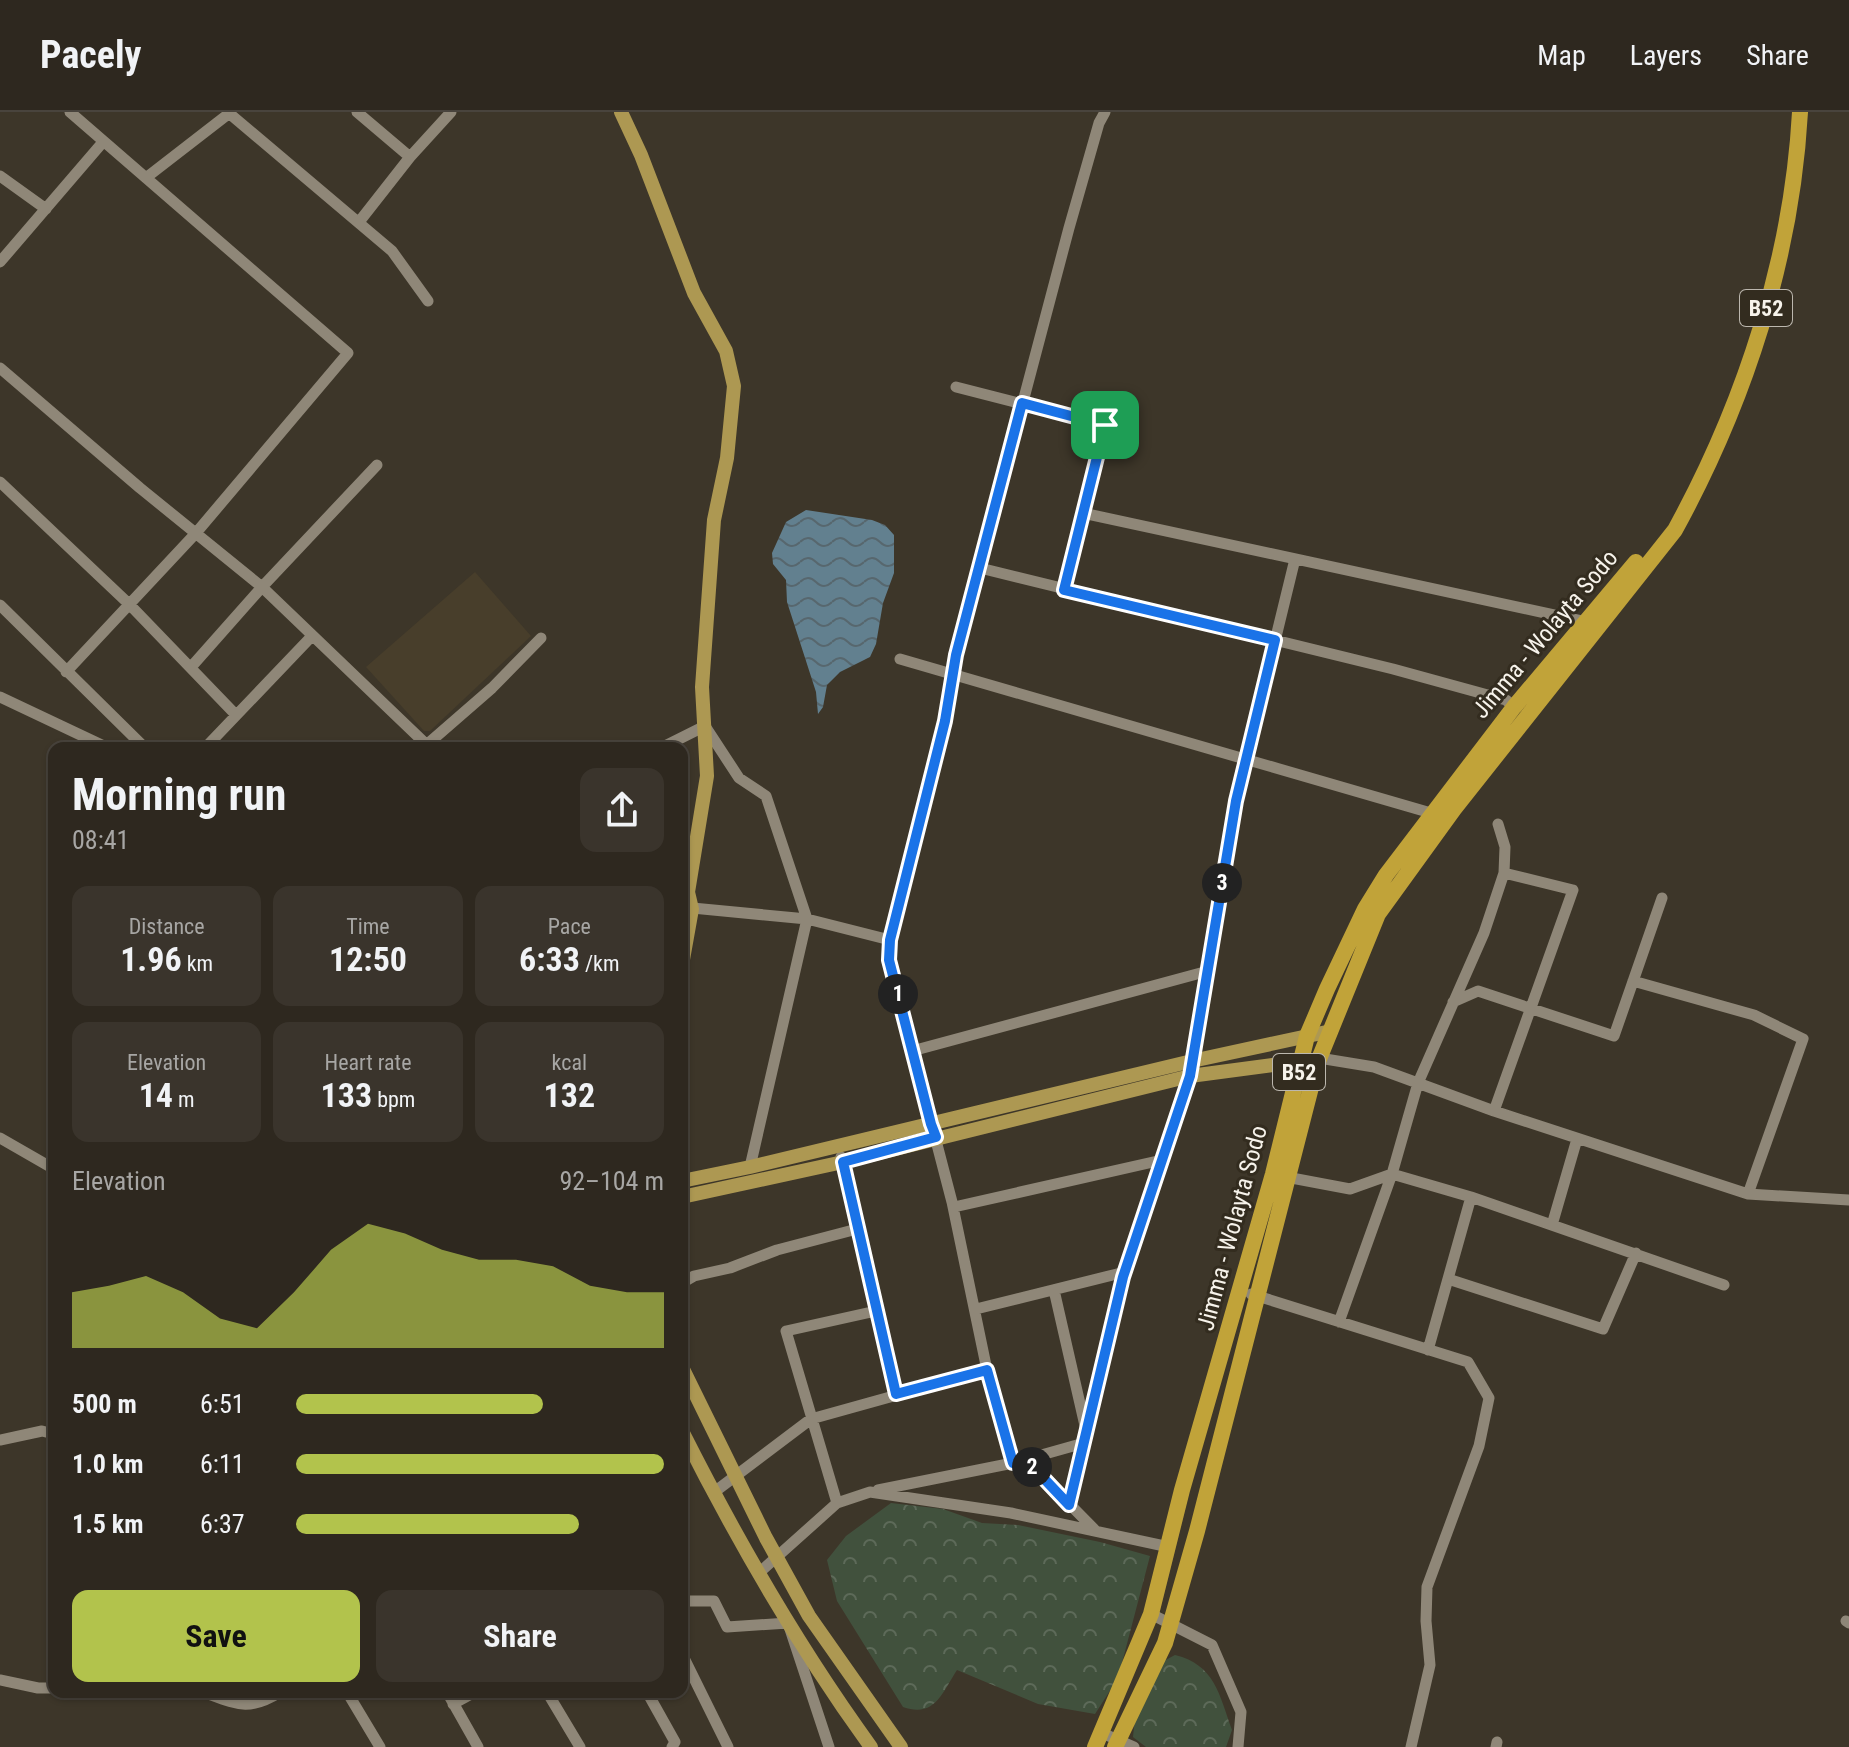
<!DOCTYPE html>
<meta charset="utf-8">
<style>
:root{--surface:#2e281f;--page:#3a342c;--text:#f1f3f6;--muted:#a7a6a4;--line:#49443d;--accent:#b2c34c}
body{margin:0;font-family:"Roboto Condensed",sans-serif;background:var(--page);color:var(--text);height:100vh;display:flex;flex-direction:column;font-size:30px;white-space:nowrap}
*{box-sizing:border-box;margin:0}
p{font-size:26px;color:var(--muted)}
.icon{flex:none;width:44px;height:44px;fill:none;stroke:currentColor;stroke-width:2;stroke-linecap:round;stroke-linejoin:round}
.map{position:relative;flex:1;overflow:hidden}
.sheet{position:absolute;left:48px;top:630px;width:640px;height:956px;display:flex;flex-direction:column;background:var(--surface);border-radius:16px;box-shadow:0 2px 6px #0004,0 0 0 2px var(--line)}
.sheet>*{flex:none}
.pin{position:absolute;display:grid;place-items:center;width:68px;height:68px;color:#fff;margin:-34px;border-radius:16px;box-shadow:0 4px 12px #0006}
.km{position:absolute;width:40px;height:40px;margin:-20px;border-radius:50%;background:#222;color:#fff;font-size:22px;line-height:40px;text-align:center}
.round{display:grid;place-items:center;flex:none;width:84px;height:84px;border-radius:16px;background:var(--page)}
.head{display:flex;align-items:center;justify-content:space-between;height:136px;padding:0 24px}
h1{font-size:44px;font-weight:700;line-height:60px}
.figures{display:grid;grid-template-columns:repeat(3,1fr);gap:12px;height:136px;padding:8px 24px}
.figures div{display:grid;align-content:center;border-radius:16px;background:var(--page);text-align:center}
.figures b{font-size:34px;font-weight:700}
.figures small{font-size:22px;font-weight:400}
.figures p{font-size:22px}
.chart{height:224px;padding:16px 24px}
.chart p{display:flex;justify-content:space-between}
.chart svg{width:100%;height:144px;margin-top:8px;fill:var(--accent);opacity:.7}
.button{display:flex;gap:16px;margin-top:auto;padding:16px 24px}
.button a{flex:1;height:92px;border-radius:16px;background:var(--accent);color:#111;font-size:32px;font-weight:700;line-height:92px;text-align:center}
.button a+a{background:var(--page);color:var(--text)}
ul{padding:0 24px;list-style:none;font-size:26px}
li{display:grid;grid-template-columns:128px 96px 1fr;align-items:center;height:60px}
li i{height:20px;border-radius:10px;background:var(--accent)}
header{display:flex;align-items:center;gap:48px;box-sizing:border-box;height:112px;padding:0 40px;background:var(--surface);border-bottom:2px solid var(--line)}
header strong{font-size:38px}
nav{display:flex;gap:44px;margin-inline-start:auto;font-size:28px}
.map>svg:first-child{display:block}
.built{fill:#483e2b}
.forest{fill:url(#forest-crowns)}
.water{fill:url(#water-waves)}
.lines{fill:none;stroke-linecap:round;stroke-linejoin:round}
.minor{stroke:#8f8778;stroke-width:11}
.major{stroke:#ad9852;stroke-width:14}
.highway{stroke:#c1a339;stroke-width:16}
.route-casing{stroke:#fff;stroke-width:16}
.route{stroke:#1a73e8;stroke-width:10}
.labels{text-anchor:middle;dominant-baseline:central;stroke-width:6;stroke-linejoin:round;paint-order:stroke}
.shield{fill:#332c1f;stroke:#bcb7ae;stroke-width:2}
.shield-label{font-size:22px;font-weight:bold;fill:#f7f3eb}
.street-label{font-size:24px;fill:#f7f3eb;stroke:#332c1f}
</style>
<header>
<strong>Pacely</strong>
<nav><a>Map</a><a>Layers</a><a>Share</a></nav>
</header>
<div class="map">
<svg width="1849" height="1635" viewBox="0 0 1849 1635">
<defs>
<pattern id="forest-crowns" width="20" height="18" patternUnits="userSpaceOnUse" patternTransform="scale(2)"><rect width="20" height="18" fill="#41513d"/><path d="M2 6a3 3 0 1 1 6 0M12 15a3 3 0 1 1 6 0" fill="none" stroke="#5d6a59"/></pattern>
<pattern id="water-waves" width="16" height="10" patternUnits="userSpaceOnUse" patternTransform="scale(2)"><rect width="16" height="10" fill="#62808f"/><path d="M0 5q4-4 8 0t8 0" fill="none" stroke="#57676e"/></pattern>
</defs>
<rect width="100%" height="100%" fill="#3d3629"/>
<path class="built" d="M 475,460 L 531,524 L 430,619 L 424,619 L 366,555 Z"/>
<path class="forest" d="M 891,1391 L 943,1397 L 982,1411 L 1018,1413 L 1100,1430 L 1150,1444 L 1118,1566 L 1095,1602 L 1038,1592 L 957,1558 C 942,1581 935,1606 903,1595 L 837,1489 L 827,1448 L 846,1424 Z
M 1175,1543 C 1215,1553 1219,1582 1232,1618 L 1226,1635 L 1146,1635 L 1133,1625 L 1135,1606 L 1162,1550 Z"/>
<path class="water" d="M 806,398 L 872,408 L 885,413 L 894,423 L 894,461 L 883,491 L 876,532 L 870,545 L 840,560 L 827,573 L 823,595 L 818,602 L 816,580 L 787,490 L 786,468 L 773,452 L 772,441 L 786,410 Z"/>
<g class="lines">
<path class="minor" d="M 357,0 L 410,45
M 230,2 L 392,139 L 428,189
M 0,64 L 46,97
M 147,65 L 231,0
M 359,110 L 410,45 L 451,0
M 0,150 L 103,30
M 0,256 L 140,376 L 262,475 L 430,636
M 956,275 L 1105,313 L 1064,478
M 0,370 L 129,492 L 236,603
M 1083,401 L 1591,511
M 980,456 L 1393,557 L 1506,588 L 1514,595
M 0,493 L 145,636
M 900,547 L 1431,701
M 192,554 L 262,475 L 377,353
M 66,560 L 196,421 L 348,241 L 70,0
M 0,585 L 108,636
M 205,636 L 312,524
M 423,636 L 492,576 L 541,526
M 661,636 L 705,614 L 739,666 L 766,684 L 807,807 L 750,1055
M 682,795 L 807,807 L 890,828
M 1633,869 L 1754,903 L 1803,927 L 1748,1082
M 1453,890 L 1478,879 L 1614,924 L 1662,786
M 912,939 L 1208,859
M 1319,946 L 1374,955 L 1494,999 L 1748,1082 L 1849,1088
M 1494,999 L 1573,778 L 1504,761
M 0,1026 L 54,1057
M 841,1045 L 896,1282
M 1281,1064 L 1350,1077 L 1392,1062 L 1471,1085 L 1724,1173
M 954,1095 L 1162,1048
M 1552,1113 L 1577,1027
M 1448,1167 L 1603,1217 L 1636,1141
M 682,1171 L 694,1164 L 730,1156 L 777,1138 L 857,1117
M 1054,1178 L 1086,1318
M 1251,1182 L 1468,1250 L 1489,1286 L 1479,1334 L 1427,1475 L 1426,1509 L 1430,1553 L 1411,1635
M 976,1197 L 1125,1160
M 1339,1210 L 1392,1062 L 1418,971 L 1484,821 L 1504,761 L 1505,735 L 1498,712
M 1428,1238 L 1471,1085
M 0,1328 L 42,1319 L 54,1322
M 1084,1331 L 1013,1351 L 987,1258 L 952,1090 L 889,848 L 890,828 L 945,609 L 956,543 L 1069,116 L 1099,11 L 1105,0
M 878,1378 L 1013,1351 L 1033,1355 L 1095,1418
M 713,1381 L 811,1307 L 987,1258
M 837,1391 L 786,1219 L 876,1199
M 1069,1393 L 1123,1165 L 1190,964 L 1236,689 L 1295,447
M 760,1460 L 837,1391 L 870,1380 L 1011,1401 L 1169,1435
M 682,1489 L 714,1489 L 727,1515 L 788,1511 L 829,1635
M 1151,1502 L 1212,1533 L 1241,1600 L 1238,1635
M 1846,1509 L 1849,1511
M 682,1542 L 728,1635
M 0,1568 L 38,1576 L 54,1576
M 203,1580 C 236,1592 248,1600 280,1580
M 347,1580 L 380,1635
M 447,1580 L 478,1635
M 547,1580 L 580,1635
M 647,1580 L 675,1630 L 672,1635
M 453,1592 L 475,1580
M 1102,1621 L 1134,1635
M 1496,1635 L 1497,1630"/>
<path class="major" d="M 621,0 L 641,43 L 694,181 L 726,239 L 734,274 L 727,346 L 714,408 L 702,575 L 707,664 L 688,780 L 692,797 L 682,853
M 682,1069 L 750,1055 L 1192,949 L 1331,919
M 682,1085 L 843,1050 L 1190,964 L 1310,948
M 682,1255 L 766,1426 L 809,1504 L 901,1635
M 682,1319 C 737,1428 799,1536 871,1635"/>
<path class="highway" d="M 1095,1635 L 1151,1502 L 1182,1378 L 1273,1062 L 1307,924 L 1327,877 L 1365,797 L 1386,763 L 1514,595 L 1636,450
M 1115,1635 L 1165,1531 L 1197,1419 L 1317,952 L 1378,802 L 1454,697 L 1675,418 C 1745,290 1792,146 1800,0"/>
</g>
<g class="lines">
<g class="route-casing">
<path id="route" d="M 1022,291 L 1105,313 L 1064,478 L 1275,528 L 1236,689 L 1190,964 L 1123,1165 L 1069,1393 L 1033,1355 L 1013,1351 L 987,1258 L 896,1282 L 843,1050 L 936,1025 L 931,1012 L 889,848 L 890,828 L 945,609 L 956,543 Z"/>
</g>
<use href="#route" class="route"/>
</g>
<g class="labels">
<g class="shield">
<rect x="1740" y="178" width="52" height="36" rx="6"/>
<rect x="1273" y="942" width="52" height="36" rx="6"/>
</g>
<g class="shield-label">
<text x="1766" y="196">B52</text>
<text x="1299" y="960">B52</text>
</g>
<g class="street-label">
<text transform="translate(1545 522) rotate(-50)">Jimma - Wolayta Sodo</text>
<text transform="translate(1232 1116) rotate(-75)">Jimma - Wolayta Sodo</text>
</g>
</g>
</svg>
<div class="pin" style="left:1105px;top:313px;background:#1e9e55"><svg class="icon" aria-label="arrive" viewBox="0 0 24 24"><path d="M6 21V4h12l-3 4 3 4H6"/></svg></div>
<b class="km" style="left:898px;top:882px">1</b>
<b class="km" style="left:1032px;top:1355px">2</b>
<b class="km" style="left:1222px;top:771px">3</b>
<section class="sheet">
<div class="head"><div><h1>Morning run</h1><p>08:41</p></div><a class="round"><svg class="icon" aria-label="share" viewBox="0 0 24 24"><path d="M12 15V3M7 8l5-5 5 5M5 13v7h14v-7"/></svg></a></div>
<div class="figures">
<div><p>Distance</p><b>1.96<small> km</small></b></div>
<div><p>Time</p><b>12:50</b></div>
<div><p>Pace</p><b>6:33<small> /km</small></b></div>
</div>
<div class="figures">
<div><p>Elevation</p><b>14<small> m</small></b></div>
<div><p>Heart rate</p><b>133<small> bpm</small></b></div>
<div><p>kcal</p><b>132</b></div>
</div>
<div class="chart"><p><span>Elevation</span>92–104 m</p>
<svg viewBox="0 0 160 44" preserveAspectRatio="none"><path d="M0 44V27L10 25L20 22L30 27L40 35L50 38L60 27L70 14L80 6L90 9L100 14L110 17L120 17L130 19L140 25L150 27L160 27V44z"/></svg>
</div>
<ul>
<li><b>500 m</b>6:51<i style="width:67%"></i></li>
<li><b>1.0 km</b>6:11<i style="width:100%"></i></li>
<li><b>1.5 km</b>6:37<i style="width:77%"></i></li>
</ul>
<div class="button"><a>Save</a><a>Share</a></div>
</section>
</div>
